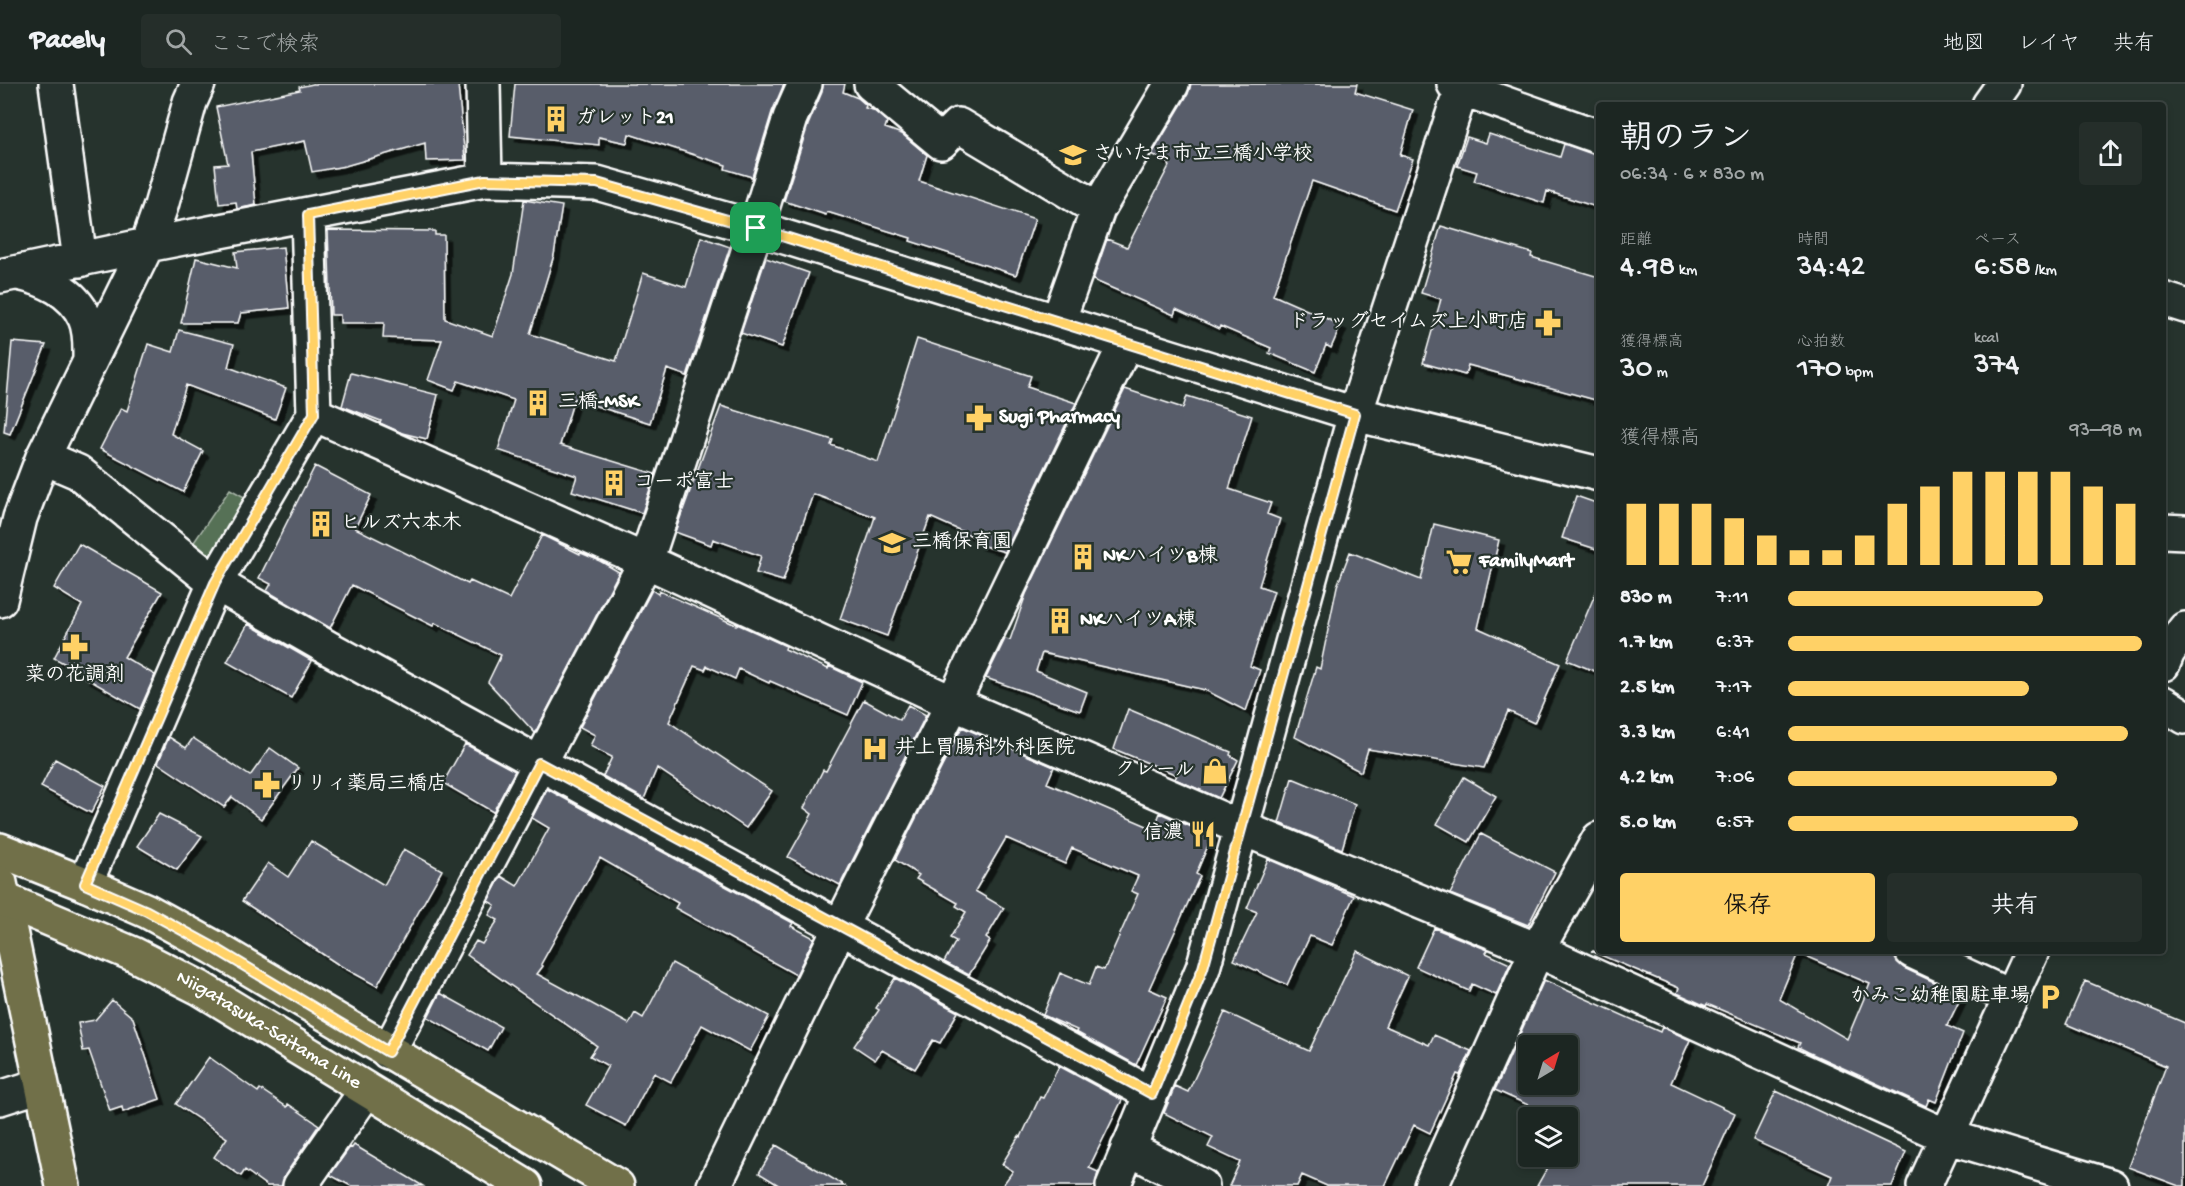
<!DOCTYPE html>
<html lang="ja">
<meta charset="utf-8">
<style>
:root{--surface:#1c2622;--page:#252e2a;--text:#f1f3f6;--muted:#a0a5a5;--line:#3a4340;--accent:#ffd166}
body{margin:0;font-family:"Gochi Hand","Klee One",sans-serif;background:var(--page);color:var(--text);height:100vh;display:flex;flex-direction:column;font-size:22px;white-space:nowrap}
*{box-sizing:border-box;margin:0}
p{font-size:20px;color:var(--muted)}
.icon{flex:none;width:33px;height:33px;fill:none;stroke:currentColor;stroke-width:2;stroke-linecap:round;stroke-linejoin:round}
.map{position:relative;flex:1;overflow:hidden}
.side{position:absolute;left:1596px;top:18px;width:570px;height:852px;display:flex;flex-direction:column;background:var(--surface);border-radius:6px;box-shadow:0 3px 9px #0003,0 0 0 2px var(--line)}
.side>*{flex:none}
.needle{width:39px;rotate:38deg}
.controls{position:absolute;left:1518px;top:951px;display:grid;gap:12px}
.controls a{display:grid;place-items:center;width:60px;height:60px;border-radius:6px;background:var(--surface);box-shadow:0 3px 9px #0003,0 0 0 2px var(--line);font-size:30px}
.pin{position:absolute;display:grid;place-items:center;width:51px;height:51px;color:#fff;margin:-26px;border-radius:12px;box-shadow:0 3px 9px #0006}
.round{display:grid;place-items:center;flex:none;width:63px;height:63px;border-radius:6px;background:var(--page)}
.overview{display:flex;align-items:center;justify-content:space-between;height:102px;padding:0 24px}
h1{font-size:33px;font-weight:600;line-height:45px}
.figures{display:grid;grid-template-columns:repeat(3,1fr);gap:9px;height:102px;padding:6px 24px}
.figures div{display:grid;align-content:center}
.figures b{font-size:30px;font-weight:600}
.figures small{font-size:16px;font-weight:400}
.figures p{font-size:16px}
.chart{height:168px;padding:12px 24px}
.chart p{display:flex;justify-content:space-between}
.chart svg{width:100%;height:108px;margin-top:6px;stroke:var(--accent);stroke-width:6}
.action{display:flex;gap:12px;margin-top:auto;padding:12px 24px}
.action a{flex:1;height:69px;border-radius:6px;background:var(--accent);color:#111;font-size:24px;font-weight:600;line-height:69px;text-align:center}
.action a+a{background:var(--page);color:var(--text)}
ul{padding:0 24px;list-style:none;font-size:20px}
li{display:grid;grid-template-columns:96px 72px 1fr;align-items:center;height:45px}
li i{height:15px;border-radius:8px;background:var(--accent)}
header{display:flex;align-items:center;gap:36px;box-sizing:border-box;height:84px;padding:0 30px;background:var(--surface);border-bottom:2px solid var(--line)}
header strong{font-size:28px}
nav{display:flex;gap:33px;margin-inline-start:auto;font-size:21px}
.search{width:420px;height:54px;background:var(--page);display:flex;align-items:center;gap:15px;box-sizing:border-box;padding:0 21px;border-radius:6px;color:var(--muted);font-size:22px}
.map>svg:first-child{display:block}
.green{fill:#577157;stroke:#abb8ab;stroke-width:1.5}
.building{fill:#585d6b;stroke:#fff;stroke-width:1.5;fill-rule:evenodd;filter:url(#shadow)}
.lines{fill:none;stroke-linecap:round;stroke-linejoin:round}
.minor-casing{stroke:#fff;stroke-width:38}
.major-casing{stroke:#fff;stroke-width:38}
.minor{stroke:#26332d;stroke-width:33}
.major{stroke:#71704a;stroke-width:33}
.route-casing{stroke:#fff;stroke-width:12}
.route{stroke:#ffd166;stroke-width:8}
.labels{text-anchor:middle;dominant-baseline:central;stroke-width:4.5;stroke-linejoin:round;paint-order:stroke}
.poi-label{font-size:20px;font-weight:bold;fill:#fff;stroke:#26332d;text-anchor:start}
.street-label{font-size:20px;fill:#fff;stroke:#26332d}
</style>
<header>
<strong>Pacely</strong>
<div class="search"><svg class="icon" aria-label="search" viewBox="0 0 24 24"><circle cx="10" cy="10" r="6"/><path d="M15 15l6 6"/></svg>ここで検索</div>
<nav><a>地図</a><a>レイヤ</a><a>共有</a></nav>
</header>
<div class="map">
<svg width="2185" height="1102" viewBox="0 0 2185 1102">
<defs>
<filter id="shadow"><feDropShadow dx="5.5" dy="5.5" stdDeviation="0" flood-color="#0009"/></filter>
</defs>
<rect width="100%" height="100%" fill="#26332d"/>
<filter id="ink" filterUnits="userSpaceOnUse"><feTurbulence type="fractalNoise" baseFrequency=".0167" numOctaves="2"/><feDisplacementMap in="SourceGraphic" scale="12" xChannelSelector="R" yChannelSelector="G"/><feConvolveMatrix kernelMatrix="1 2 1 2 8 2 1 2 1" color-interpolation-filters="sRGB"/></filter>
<g filter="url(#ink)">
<path class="green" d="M 230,405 L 255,419 L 210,479 L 190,464 Z"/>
<path class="building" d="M 313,0 L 458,0 L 465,76 L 426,77 L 425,59 L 345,82 L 312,88 L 305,57 L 251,68 L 256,121 L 237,125 L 236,118 L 219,120 L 215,81 L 228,80 L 216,23 L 300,6 L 299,3 Z
M 515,0 L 784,0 L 772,28 L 752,93 L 725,85 L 726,81 L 629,50 L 627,59 L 599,53 L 599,61 L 510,52 Z
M 823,0 L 845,0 L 843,8 L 858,14 L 866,21 L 865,24 L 873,26 L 887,38 L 885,44 L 902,50 L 927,71 L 919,97 L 1035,135 L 1016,191 L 910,157 L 911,154 L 827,128 L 826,131 L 784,117 L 808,41 L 822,8 Z
M 1191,0 L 1357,0 L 1355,8 L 1413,26 L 1400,71 L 1413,75 L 1395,126 L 1312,97 L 1273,211 L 1341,241 L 1331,264 L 1326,261 L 1315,288 L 1269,269 L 1271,264 L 1220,242 L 1219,245 L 1176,225 L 1174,231 L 1093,196 L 1107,155 L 1127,163 L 1170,80 L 1152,70 L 1188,10 Z
M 1489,50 L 1560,73 L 1564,60 L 1599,71 L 1599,124 L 1547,107 L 1544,119 L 1474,97 L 1477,88 L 1457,82 L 1467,53 L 1486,59 Z
M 524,116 L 562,122 L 554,171 L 530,250 L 616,277 L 643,189 L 686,203 L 701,153 L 730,163 L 687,292 L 667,285 L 650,339 L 574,315 L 560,361 L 655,390 L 642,429 L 572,407 L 577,392 L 498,366 L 514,316 L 458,297 L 454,306 L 428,296 L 442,256 L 383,254 L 384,239 L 340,239 L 340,231 L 331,231 L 328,146 L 435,147 L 435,151 L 444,151 L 445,235 L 493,252 L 513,190 Z
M 1441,142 L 1532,169 L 1531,173 L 1599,193 L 1599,317 L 1468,281 L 1465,291 L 1423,279 L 1441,215 L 1421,209 Z
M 283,163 L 289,224 L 241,229 L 238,239 L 181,239 L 196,174 L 237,184 L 235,168 Z
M 766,174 L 809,189 L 782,263 L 741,249 Z
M 179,246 L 234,260 L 228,283 L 286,304 L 275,335 L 186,301 L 171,350 L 203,367 L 183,408 L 100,365 L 121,324 L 127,327 L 148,260 L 173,268 Z
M 917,255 L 1031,292 L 1027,303 L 1076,319 L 1005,468 L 977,460 L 979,455 L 930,433 L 887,552 L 840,535 L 875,433 L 813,410 L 783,497 L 756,489 L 761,472 L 713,455 L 711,461 L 675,448 L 721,322 L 833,356 L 831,361 L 878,378 Z
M 12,258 L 46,261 L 10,350 L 4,348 Z
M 351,289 L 438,311 L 427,355 L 402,349 L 380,339 L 381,337 L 342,322 Z
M 1125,305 L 1183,324 L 1187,312 L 1252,332 L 1229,405 L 1271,419 L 1267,430 L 1280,435 L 1259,502 L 1274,507 L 1250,582 L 1260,586 L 1246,627 L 1205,606 L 1042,569 L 1036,587 L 1087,608 L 1080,627 L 986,594 L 1005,555 L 1010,556 L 1026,510 Z
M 315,382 L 371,411 L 355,444 L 468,500 L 470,497 L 509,515 L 542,451 L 580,470 L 581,469 L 600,477 L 619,488 L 535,649 L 488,598 L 501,571 L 435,539 L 433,542 L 352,501 L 330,544 L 267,507 L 271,500 L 259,494 Z
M 1576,412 L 1599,420 L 1599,466 L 1562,454 Z
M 1434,440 L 1499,456 L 1478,544 L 1560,580 L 1534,639 L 1508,627 L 1484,684 L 1368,665 L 1361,688 L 1295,653 L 1316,583 L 1320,585 L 1337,502 L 1350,468 L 1421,496 Z
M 79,460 L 162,508 L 124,573 L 155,591 L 140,625 L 84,593 L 85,590 L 54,574 L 82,521 L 54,504 Z
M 1599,501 L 1599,589 L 1567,576 Z
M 652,506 L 658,510 L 659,507 L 736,541 L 737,540 L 786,562 L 785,565 L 828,585 L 829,582 L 862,598 L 848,631 L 770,597 L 769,599 L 739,585 L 735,595 L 707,582 L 705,586 L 694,582 L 669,638 L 772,707 L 746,744 L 657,684 L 644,715 L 603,692 L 612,673 L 590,662 L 595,651 L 580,643 Z
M 248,540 L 312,577 L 291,614 L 227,578 Z
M 864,616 L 900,636 L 908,621 L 926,631 L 840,801 L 788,773 L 812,730 L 804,724 L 823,686 L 826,687 Z
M 1128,625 L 1231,668 L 1230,671 L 1238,676 L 1219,714 L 1175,695 L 1177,691 L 1114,665 Z
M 962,643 L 1054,683 L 1047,699 L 1154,745 L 1160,729 L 1212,752 L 1196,790 L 1200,792 L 1149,905 L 1167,913 L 1136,981 L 1076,948 L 1077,946 L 1043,931 L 1060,889 L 1089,901 L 1096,883 L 1104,886 L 1138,810 L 1131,807 L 1138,792 L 1072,764 L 1065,780 L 1006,754 L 975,807 L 1004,824 L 986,854 L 990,857 L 969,891 L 944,878 L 956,857 L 950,854 L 966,828 L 956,822 L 958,819 L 916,795 L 919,791 L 895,776 Z
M 169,653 L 186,664 L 193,654 L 250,692 L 270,664 L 298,684 L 261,735 L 232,713 L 224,723 L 158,679 Z
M 465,660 L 515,687 L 493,728 L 443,699 Z
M 55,675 L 105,702 L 91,729 L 41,703 Z
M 1464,693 L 1496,712 L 1469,758 L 1437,740 Z
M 1292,694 L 1355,720 L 1342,765 L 1279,739 Z
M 547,705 L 793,839 L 791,842 L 814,854 L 796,891 L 675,824 L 678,819 L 600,774 L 541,880 L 543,882 L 537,890 L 629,940 L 635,929 L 643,934 L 672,879 L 769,932 L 750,967 L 702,941 L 671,998 L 654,989 L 626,1042 L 586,1021 L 608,982 L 590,972 L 597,962 L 467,871 L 476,857 L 482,860 L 498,836 L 489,831 L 495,821 L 488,817 L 501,792 L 517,802 L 549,744 L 532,734 Z
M 159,730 L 202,752 L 177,786 L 137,762 Z
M 1481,750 L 1555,788 L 1528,841 L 1450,810 Z
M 311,757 L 384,801 L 404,765 L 442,786 L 377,902 L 339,881 L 242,817 L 268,779 L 288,793 Z
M 1268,775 L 1354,812 L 1332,861 L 1310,852 L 1287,901 L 1234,876 L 1257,828 L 1247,824 Z
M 1434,844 L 1488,866 L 1486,869 L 1510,880 L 1496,911 L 1472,900 L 1469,907 L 1416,883 Z
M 1357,867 L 1408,892 L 1385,942 L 1429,961 L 1434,951 L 1471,967 L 1460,991 L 1457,990 L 1430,1049 L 1414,1041 L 1385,1102 L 1327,1102 L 1302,1091 L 1297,1102 L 1229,1102 L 1240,1078 L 1208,1063 L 1213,1053 L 1164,1029 L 1175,1002 L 1188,1008 L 1225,928 L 1309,967 Z
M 1591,867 L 1884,867 L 1894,872 L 1897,878 L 1904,884 L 1962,911 L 1947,942 L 1963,949 L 1936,1018 L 1929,1015 L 1926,1022 L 1808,968 L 1798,963 L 1800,959 L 1707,920 L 1706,922 L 1677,909 L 1679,904 ZM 1798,869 L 1870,900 L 1847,955 L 1779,915 Z
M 895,894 L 958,928 L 940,959 L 933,956 L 915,985 L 882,966 L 875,976 L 854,962 L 879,926 L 876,924 Z
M 1544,896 L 1660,948 L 1662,943 L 1690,956 L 1671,999 L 1735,1029 L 1702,1102 L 1537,1102 L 1554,1072 L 1568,1072 L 1568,1047 L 1572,1040 L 1568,1038 L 1568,1034 L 1557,1034 L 1495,1006 ZM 1528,962 L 1568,962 L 1568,1000 L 1528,1000 Z
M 2085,897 L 2185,939 L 2185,1102 L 2179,1102 L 2128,1083 L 2166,982 L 2066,940 Z
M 440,909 L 501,943 L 488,967 L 428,933 Z
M 112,916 L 133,934 L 160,1015 L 123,1028 L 122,1023 L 110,1027 L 89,966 L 83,967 L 78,939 L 95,936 Z
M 209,973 L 258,1008 L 260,1005 L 287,1023 L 288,1020 L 319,1041 L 285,1091 L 282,1102 L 267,1102 L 245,1086 L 241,1092 L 214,1073 L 227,1054 L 176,1020 Z
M 1059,982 L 1122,1016 L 1089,1084 L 1098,1088 L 1095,1102 L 1002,1102 L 1013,1087 L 1002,1080 L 1019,1052 L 1021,1053 L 1040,1013 L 1043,1014 Z
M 1776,1007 L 1906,1068 L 1892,1102 L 1828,1102 L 1832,1092 L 1753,1056 Z
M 354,1061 L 423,1102 L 351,1102 L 330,1091 L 350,1063 L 352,1064 Z
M 776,1061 L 845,1102 L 780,1102 L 759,1089 Z"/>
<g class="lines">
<g class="minor-casing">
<path id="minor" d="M 56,0 L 80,176
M 483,0 L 485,96
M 871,0 L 941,58 L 958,41 L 1098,125
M 1454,0 L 1461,4 L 1599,53
M 1989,21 L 2004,0
M 18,189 C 44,194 73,207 85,234 C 91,247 90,262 90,276
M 0,192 L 147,161 L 485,96 L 597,99 L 756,144 L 1355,330 L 1599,390
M 2163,215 L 2185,222
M 1058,238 L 1098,125 L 1172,0
M 314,330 L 646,477 L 953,619 L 1242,744 L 1537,866 L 1946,1052 L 2111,1102
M 43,373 L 78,388 L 215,499 L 330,565 L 840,843 L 1151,1010
M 2163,447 L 2185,448
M 0,516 L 20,434 L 43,373 L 147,161 L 161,122 L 190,18 L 198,0
M 2163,580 L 2168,568 L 2185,545
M 2163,619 L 2185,633
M 85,800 L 215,499 L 314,330 L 308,131
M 1912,867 L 2011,913
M 388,968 L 646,477 L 756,144 L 790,34 L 805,0
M 0,1014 L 41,1001
M 1128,1064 L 1202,1102
M 300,1102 L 366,1007
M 714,1102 L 840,843 L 953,619 L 1126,259
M 1113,1102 L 1203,884 L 1355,330 L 1463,0
M 1431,1102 L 1537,866 L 1599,755
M 1924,1102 L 2032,867"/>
</g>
<g class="major-casing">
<g id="major">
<path d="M 0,766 L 85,800 L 147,827 L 213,863 L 617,1102"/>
<path d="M 0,799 L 63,1102"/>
<path id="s1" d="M 0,814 L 133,870 L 200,904 L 525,1102"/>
</g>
</g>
<use href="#minor" class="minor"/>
<use href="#major" class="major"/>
</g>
</g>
<g class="lines" filter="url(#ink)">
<g class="route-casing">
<path id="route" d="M 485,96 L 597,99 L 756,144 L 1355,330 L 1203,884 L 1152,1010 L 539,679 L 388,968 L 213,863 L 147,827 L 85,800 L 215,499 L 314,330 L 308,131 Z"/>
</g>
<use href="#route" class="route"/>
</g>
<defs>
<g id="building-bare" transform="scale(2.07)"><path d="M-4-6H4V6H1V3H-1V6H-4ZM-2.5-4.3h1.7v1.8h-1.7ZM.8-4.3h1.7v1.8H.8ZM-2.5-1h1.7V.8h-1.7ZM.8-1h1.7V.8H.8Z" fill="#ffd166" stroke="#26332d" stroke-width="2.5" paint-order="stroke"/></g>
<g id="school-bare" transform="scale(2.07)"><path d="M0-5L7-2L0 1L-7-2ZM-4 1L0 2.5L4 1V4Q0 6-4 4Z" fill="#ffd166" stroke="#26332d" stroke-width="2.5" paint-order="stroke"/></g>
<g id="pharmacy-bare" transform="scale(2.07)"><path d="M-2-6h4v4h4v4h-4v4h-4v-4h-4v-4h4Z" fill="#ffd166" stroke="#26332d" stroke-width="2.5" paint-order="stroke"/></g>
<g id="supermarket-bare" transform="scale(2.07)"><path d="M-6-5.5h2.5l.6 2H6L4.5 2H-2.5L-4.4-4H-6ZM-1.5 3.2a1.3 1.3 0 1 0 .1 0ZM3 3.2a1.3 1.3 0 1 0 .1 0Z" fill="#ffd166" stroke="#26332d" stroke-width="2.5" paint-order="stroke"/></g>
<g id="hospital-bare" transform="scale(2.07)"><path d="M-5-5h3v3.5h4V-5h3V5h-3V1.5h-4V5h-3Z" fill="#ffd166" stroke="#26332d" stroke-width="2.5" paint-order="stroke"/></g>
<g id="shop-bare" transform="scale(2.07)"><path d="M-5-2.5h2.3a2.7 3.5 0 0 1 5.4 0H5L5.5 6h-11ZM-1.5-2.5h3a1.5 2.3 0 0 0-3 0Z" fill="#ffd166" stroke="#26332d" stroke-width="2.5" paint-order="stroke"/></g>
<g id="restaurant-bare" transform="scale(2.07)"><path d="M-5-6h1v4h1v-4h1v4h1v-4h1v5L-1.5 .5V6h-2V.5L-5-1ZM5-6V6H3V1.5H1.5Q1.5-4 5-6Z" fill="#ffd166" stroke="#26332d" stroke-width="2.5" paint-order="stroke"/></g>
<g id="parking-bare" transform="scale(2.07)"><path d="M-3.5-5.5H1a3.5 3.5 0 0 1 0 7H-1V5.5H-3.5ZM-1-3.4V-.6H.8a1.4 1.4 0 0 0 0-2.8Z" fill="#ffd166" stroke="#26332d" stroke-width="2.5" paint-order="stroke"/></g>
</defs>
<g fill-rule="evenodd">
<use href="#building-bare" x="556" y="35"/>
<use href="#school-bare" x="1073" y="71"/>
<use href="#pharmacy-bare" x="1548" y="239"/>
<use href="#building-bare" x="538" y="319"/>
<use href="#pharmacy-bare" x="979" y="334"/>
<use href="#building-bare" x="614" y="399"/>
<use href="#building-bare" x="321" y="440"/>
<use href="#school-bare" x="892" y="459"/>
<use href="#building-bare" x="1083" y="473"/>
<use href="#supermarket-bare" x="1459" y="478"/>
<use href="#building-bare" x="1060" y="537"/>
<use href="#pharmacy-bare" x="75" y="563"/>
<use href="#hospital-bare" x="875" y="665"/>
<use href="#shop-bare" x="1215" y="687"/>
<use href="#pharmacy-bare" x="267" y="701"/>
<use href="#restaurant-bare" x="1203" y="750"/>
<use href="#parking-bare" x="2050" y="913"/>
</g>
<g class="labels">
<g class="poi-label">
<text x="576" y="35">ガレット21</text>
<text x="1093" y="71">さいたま市立三橋小学校</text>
<text x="1528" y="239" text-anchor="end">ドラッグセイムズ上小町店</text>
<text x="558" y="319">三橋-MSK</text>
<text x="999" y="334">Sugi Pharmacy</text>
<text x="634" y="399">コーポ富士</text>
<text x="341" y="440">ヒルズ六本木</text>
<text x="912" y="459">三橋保育園</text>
<text x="1103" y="473">NKハイツB棟</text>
<text x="1479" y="478">FamilyMart</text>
<text x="1080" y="537">NKハイツA棟</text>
<text x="75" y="592" text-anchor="middle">菜の花調剤</text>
<text x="895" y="665">井上胃腸科外科医院</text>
<text x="1195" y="687" text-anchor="end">クレール</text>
<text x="287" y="701">リリィ薬局三橋店</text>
<text x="1183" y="750" text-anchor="end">信濃</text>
<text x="2030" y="913" text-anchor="end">かみこ幼稚園駐車場</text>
</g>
<g class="street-label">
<text stroke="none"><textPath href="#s1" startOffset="300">Niigatasuka-Saitama Line</textPath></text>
</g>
</g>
</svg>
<div class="controls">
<a><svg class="needle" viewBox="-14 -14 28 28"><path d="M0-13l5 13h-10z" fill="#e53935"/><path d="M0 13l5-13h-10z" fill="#a0a5a5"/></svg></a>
<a><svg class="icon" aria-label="layers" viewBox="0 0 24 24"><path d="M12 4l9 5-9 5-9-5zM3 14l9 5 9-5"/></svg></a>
</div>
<div class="pin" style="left:756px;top:144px;background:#1e9e55"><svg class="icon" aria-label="arrive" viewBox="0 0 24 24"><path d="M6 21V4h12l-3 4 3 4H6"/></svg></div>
<section class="side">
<div class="overview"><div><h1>朝のラン</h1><p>06:34 · 6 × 830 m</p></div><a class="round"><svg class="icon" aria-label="share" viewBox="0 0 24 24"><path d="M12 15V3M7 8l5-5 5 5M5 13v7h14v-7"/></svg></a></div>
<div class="figures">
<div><p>距離</p><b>4.98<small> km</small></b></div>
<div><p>時間</p><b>34:42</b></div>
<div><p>ペース</p><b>6:58<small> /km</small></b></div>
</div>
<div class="figures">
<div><p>獲得標高</p><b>30<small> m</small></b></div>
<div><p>心拍数</p><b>170<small> bpm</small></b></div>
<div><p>kcal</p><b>374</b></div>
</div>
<div class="chart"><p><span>獲得標高</span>93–98 m</p>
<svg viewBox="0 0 160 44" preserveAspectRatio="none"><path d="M5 44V19M15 44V19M25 44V19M35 44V25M45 44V32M55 44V38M65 44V38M75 44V32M85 44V19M95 44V12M105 44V6M115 44V6M125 44V6M135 44V6M145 44V12M155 44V19"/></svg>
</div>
<ul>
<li><b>830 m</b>7:11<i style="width:72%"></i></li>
<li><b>1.7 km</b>6:37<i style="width:100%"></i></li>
<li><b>2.5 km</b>7:17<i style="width:68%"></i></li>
<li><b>3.3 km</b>6:41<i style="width:96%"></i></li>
<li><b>4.2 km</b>7:06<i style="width:76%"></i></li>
<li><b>5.0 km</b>6:57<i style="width:82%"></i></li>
</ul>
<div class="action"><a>保存</a><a>共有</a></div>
</section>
</div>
